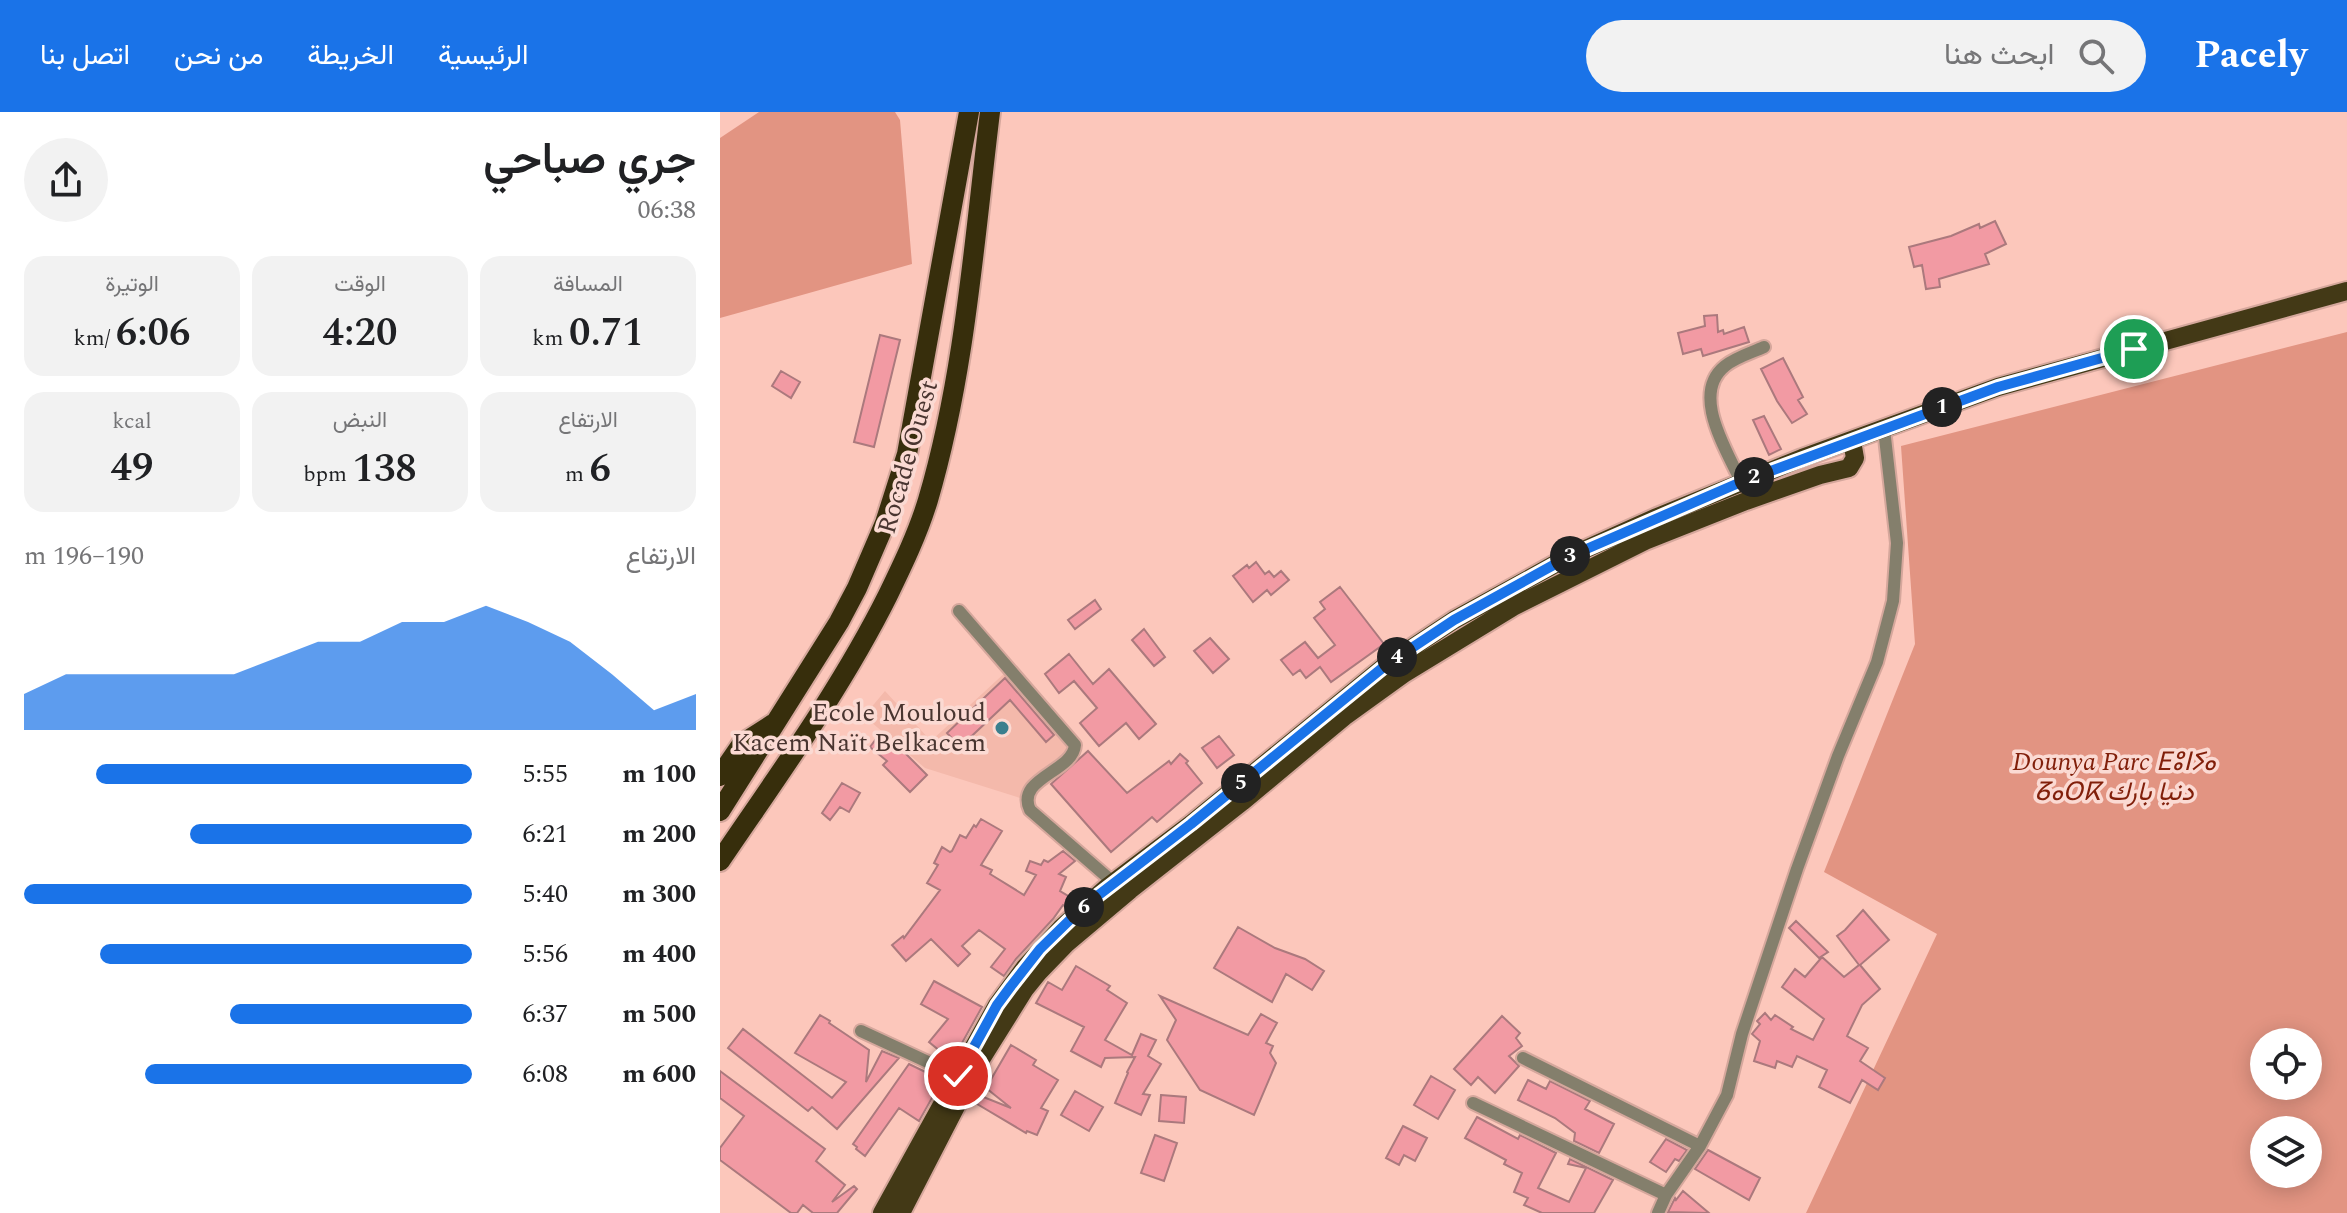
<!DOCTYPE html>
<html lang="ar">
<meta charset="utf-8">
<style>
:root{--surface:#fff;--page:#f2f2f2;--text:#202124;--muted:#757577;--accent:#1a73e8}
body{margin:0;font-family:Spectral,Vazirmatn,"Noto Sans Tifinagh",serif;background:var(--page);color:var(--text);direction:rtl;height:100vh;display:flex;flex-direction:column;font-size:30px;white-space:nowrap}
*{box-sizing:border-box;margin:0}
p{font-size:26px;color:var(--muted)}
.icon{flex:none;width:44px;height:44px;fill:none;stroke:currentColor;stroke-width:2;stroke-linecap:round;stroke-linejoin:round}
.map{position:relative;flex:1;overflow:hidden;direction:ltr}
.panel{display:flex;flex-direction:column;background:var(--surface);width:720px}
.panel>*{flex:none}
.fabs{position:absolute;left:1530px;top:916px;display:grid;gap:16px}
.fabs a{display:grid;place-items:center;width:72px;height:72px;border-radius:50%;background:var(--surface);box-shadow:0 4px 20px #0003;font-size:40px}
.pin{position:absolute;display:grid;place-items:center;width:68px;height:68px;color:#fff;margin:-34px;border:4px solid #fff;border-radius:50%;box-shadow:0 2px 8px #0007}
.km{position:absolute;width:40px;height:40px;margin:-20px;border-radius:50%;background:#222;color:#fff;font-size:22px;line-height:40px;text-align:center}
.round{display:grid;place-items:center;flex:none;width:84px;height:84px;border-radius:42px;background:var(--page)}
.head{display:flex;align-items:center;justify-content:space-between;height:136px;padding:0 24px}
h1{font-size:44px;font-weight:600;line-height:60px}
.stats{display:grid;grid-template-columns:repeat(3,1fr);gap:12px;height:136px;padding:8px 24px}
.stats div{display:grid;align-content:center;border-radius:20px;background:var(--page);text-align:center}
.stats b{font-size:40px;font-weight:600}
.stats small{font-size:22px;font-weight:400}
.stats p{font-size:22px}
.chart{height:224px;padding:16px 24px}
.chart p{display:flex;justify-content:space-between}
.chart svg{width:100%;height:144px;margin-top:8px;fill:var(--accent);opacity:.7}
ul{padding:0 24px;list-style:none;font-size:26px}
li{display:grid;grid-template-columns:128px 96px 1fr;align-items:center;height:60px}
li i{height:20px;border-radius:10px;background:var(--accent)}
header{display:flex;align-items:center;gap:48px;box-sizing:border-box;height:112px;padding:0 40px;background:var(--accent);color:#fff}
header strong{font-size:38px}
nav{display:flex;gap:44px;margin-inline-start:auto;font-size:28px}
.search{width:560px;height:72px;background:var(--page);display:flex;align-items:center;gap:20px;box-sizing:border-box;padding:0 28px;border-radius:44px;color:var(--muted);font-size:30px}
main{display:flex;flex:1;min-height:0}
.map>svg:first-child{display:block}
.built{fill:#f4b9ab}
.green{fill:#e29482;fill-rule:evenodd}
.building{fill:#f29aa3;stroke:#ab797d;stroke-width:2}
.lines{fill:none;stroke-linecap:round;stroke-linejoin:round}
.minor-casing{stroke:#d5a79c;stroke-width:16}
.primary-casing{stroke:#d5a79c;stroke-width:22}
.trunk-casing{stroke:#d5a79c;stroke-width:24}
.minor{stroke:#847f6c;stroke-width:12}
.primary{stroke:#433916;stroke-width:18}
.trunk{stroke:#372e0c;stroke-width:20}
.route-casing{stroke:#fff;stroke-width:16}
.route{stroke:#1a73e8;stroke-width:10}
.poi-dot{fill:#3b7f8e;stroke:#fbdad3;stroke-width:3}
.labels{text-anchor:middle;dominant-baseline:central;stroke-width:7;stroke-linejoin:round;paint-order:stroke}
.street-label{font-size:26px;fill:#493530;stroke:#fbdad3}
.poi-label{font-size:26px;fill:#493530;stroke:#fbdad3;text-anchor:end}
.park-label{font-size:26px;font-style:italic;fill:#811f0a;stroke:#fbdad3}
</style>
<header>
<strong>Pacely</strong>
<div class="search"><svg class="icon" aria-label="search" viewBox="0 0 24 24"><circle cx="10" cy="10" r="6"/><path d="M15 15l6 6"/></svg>ابحث هنا</div>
<nav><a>الرئيسية</a><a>الخريطة</a><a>من نحن</a><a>اتصل بنا</a></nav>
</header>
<main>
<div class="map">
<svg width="1627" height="1101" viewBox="0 0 1627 1101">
<rect width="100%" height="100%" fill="#fcc7bb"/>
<path class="built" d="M 289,557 L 357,637 L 300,686 L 205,656 L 144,604 L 165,579 L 211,629 Z"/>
<path class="green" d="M 39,0 L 175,0 L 180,8 L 192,152 L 0,206 L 0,26 Z
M 1627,220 L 1627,1101 L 1086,1101 L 1217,822 L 1104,760 L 1195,532 L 1181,334 ZM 1544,930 L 1588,930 L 1588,974 L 1544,974 ZM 1544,1018 L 1588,1018 L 1588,1062 L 1544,1062 Z"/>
<path class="building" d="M 1275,109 L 1286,132 L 1265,142 L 1269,152 L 1219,167 L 1220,175 L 1206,177 L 1202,153 L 1194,155 L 1189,135 L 1231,124 L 1259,112 L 1260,116 Z
M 997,203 L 998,220 L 1003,218 L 1004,222 L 1024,215 L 1029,230 L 983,244 L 981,237 L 963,242 L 958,221 L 985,214 L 984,204 Z
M 160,223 L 180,228 L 154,335 L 134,330 Z
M 1063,246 L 1083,285 L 1078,288 L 1087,302 L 1072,311 L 1057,289 L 1041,257 Z
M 61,259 L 80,270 L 71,286 L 52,274 Z
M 1044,304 L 1061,337 L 1049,343 L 1033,308 Z
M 536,450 L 545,462 L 549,459 L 554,465 L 561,459 L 569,468 L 551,483 L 547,478 L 533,490 L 513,464 L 527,453 L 529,456 Z
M 620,475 L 664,532 L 611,570 L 600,555 L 586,566 L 580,558 L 573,563 L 561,548 L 585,530 L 598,546 L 615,533 L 594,506 L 605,497 L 600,490 Z
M 375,488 L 381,497 L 355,517 L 348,508 Z
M 424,517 L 445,545 L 434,554 L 412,528 Z
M 490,526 L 509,547 L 493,561 L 474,539 Z
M 349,542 L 373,572 L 389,557 L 436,612 L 419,627 L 406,611 L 379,634 L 360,611 L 377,596 L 354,569 L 339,581 L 325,562 Z
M 285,566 L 334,623 L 326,630 L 290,588 L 240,635 L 227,621 Z
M 159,623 L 178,638 L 180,636 L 207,663 L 190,680 L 163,653 L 167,649 L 150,635 Z
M 499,624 L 514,643 L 497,656 L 482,636 Z
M 368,639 L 407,681 L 449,649 L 451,652 L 460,642 L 468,649 L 466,651 L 482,671 L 437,710 L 432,705 L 391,740 L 331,672 Z
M 122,671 L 140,681 L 129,700 L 120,695 L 110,708 L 102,701 Z
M 261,707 L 282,719 L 261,753 L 272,758 L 270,762 L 304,783 L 316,763 L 306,759 L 310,749 L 321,753 L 324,748 L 328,750 L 343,739 L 355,749 L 339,762 L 346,765 L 340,779 L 355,788 L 347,795 L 343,793 L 333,807 L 296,847 L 284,864 L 271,855 L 285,837 L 259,818 L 242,834 L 250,842 L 238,854 L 211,827 L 186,849 L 172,833 L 183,824 L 184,826 L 220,778 L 207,771 L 218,753 L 214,751 L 222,735 L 230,740 L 232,739 L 240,723 L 246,726 L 254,713 L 256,715 Z
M 1143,798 L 1169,828 L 1140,853 L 1160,877 L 1142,893 L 1127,924 L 1148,936 L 1140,949 L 1165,966 L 1158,978 L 1142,968 L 1130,991 L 1099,975 L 1107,958 L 1077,944 L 1072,955 L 1057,949 L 1055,956 L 1034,949 L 1040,929 L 1032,922 L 1040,912 L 1037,909 L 1045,901 L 1051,908 L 1055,903 L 1073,915 L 1071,917 L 1093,928 L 1104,907 L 1062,875 L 1075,857 L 1085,865 L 1102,845 L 1124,865 L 1139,853 L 1117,824 L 1125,818 Z
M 1076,809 L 1108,840 L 1099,846 L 1069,816 Z
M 518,815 L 555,836 L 585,847 L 604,859 L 592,878 L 566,862 L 552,890 L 494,856 Z
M 356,854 L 390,874 L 387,878 L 407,891 L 385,928 L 412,943 L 421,922 L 436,928 L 428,944 L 441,952 L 423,982 L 430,983 L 421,1003 L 395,991 L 408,961 L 407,960 L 415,945 L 385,946 L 381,955 L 351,939 L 364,915 L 316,891 L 328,870 L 342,878 Z
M 214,869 L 262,895 L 232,949 L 209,930 L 228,907 L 201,892 Z
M 440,884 L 528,923 L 541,902 L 557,911 L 546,931 L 553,934 L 550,941 L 556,951 L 534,1003 L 480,978 L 447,928 L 456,908 Z
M 100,903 L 110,909 L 109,911 L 149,938 L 146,970 L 162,939 L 179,946 L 117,1017 L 92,995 L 88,999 L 8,936 L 23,917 L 112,986 L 126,970 L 75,941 Z
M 782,904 L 800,921 L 796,926 L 802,934 L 789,944 L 799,954 L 775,981 L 758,965 L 751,973 L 734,957 Z
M 291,933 L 316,948 L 313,953 L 338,968 L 321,996 L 328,999 L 317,1023 L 307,1019 L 306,1021 L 252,989 L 256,982 L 291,996 L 266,976 Z
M 189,952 L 222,968 L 221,970 L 199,1009 L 179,996 L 145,1044 L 136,1037 L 137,1035 L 133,1032 Z
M 0,959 L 105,1037 L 96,1049 L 125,1073 L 112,1090 L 134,1074 L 137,1077 L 117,1101 L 93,1101 L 83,1093 L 77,1101 L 71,1101 L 0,1048 L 0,1036 L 24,1004 L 0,986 Z
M 711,964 L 735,978 L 718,1007 L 694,993 Z
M 808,968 L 826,977 L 830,969 L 870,989 L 865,997 L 894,1012 L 879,1041 L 854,1029 L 855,1021 L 835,1006 L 798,988 Z
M 355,979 L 383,995 L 369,1019 L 341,1003 Z
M 441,983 L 466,985 L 464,1011 L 439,1009 Z
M 757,1005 L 798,1027 L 800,1023 L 836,1041 L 818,1076 L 849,1090 L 866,1056 L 848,1052 L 850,1047 L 893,1068 L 874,1101 L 822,1101 L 804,1093 L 808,1086 L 794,1080 L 802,1061 L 784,1052 L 786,1048 L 745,1026 Z
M 683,1014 L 707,1026 L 695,1049 L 684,1043 L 679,1053 L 666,1046 Z
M 435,1023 L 457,1031 L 444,1069 L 421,1061 Z
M 946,1027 L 967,1038 L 959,1049 L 955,1047 L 946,1060 L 930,1050 Z
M 988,1038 L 1040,1066 L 1029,1088 L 975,1057 Z
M 963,1079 L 989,1101 L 948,1100 L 955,1086 L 956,1088 Z"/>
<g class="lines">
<g class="minor-casing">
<path id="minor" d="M 1021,370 C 1007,338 970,282 1005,254 C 1016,245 1031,241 1044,235
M 239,499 L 355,633 C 353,660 295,666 310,698 L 394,771
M 141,919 L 238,964
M 803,946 L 980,1034
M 753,991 L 946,1083
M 938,1101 L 946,1083 L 980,1034 L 1007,983 L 1022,922 L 1077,757 L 1118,644 L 1157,550 L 1173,489 L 1177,431 L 1164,317"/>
</g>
<g class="primary-casing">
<path id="primary" d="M 260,949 L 305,877 L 318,861 L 347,831 L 410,778 L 522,690 L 624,605 L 685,561 L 793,495 L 925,429 L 1026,389 L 1100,363 L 1129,356 L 1135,346 L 1132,329
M 162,1101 L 277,893 L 305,855 L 341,816 L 386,776 L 471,712 L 666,553 L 734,508 L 848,445 L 937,405 L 1082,346 L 1278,275 L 1627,179
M 181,1101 L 246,975"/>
</g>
<g class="trunk-casing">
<path id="trunk" d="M 0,664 L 22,632 L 53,612
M 0,699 L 119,510 L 137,476 L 165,411 L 187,342 L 249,0
M 0,749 C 59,662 121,577 168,483 C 183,452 198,421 208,388 C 245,262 254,130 270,0"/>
</g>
<use href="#minor" class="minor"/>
<use href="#primary" class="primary"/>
<use href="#trunk" class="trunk"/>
</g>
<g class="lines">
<g class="route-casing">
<path id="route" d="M 238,964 L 277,893 L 291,874 L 320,837 L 363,795 L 471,712 L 666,553 L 734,508 L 848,445 L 1021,370 L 1278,275 L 1414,237"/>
</g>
<use href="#route" class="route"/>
</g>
<circle class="poi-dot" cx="282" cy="616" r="8"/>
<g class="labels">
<g class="street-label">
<text transform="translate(188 345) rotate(-74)">Rocade Ouest</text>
</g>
<g class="poi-label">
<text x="266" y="601">Ecole Mouloud<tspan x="266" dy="30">Kacem Naït Belkacem</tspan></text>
</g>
<g class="park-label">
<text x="1394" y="650">Dounya Parc ⴹⵓⵏⵢⴰ<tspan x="1394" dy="30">ⵒⴰⵔⴽ دنيا بارك</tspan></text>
</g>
</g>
</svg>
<div class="fabs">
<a><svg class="icon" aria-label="locate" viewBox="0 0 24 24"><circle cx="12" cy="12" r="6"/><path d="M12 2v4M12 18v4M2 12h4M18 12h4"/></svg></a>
<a><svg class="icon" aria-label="layers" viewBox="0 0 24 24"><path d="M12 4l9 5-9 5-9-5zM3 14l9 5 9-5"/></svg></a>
</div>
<div class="pin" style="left:1414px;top:237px;background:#1e9e55"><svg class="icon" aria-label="arrive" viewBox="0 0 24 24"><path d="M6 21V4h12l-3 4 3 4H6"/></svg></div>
<div class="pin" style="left:238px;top:964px;background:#d93025"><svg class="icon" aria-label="check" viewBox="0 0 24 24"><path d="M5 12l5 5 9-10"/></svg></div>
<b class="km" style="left:1222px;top:295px">1</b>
<b class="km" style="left:1034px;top:365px">2</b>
<b class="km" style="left:850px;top:444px">3</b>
<b class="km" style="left:677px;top:545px">4</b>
<b class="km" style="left:521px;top:671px">5</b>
<b class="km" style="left:364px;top:795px">6</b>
</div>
<section class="panel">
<div class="head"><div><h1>جري صباحي</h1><p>06:38</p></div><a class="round"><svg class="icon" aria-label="share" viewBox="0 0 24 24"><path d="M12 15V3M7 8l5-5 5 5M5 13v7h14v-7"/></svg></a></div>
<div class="stats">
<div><p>المسافة</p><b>0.71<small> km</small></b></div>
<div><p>الوقت</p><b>4:20</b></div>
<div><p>الوتيرة</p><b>6:06<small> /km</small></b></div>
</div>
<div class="stats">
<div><p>الارتفاع</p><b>6<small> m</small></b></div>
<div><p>النبض</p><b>138<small> bpm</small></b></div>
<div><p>kcal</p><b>49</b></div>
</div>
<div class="chart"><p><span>الارتفاع</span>190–196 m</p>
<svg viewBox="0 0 160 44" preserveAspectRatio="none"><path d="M0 44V33L10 27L20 27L30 27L40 27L50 27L60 22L70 17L80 17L90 11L100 11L110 6L120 11L130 17L140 27L150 38L160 33V44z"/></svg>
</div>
<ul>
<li><b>100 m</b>5:55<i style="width:84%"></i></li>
<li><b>200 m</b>6:21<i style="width:63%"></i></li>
<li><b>300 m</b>5:40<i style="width:100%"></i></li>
<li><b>400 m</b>5:56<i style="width:83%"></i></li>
<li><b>500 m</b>6:37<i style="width:54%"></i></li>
<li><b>600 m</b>6:08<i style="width:73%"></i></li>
</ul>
</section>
</main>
